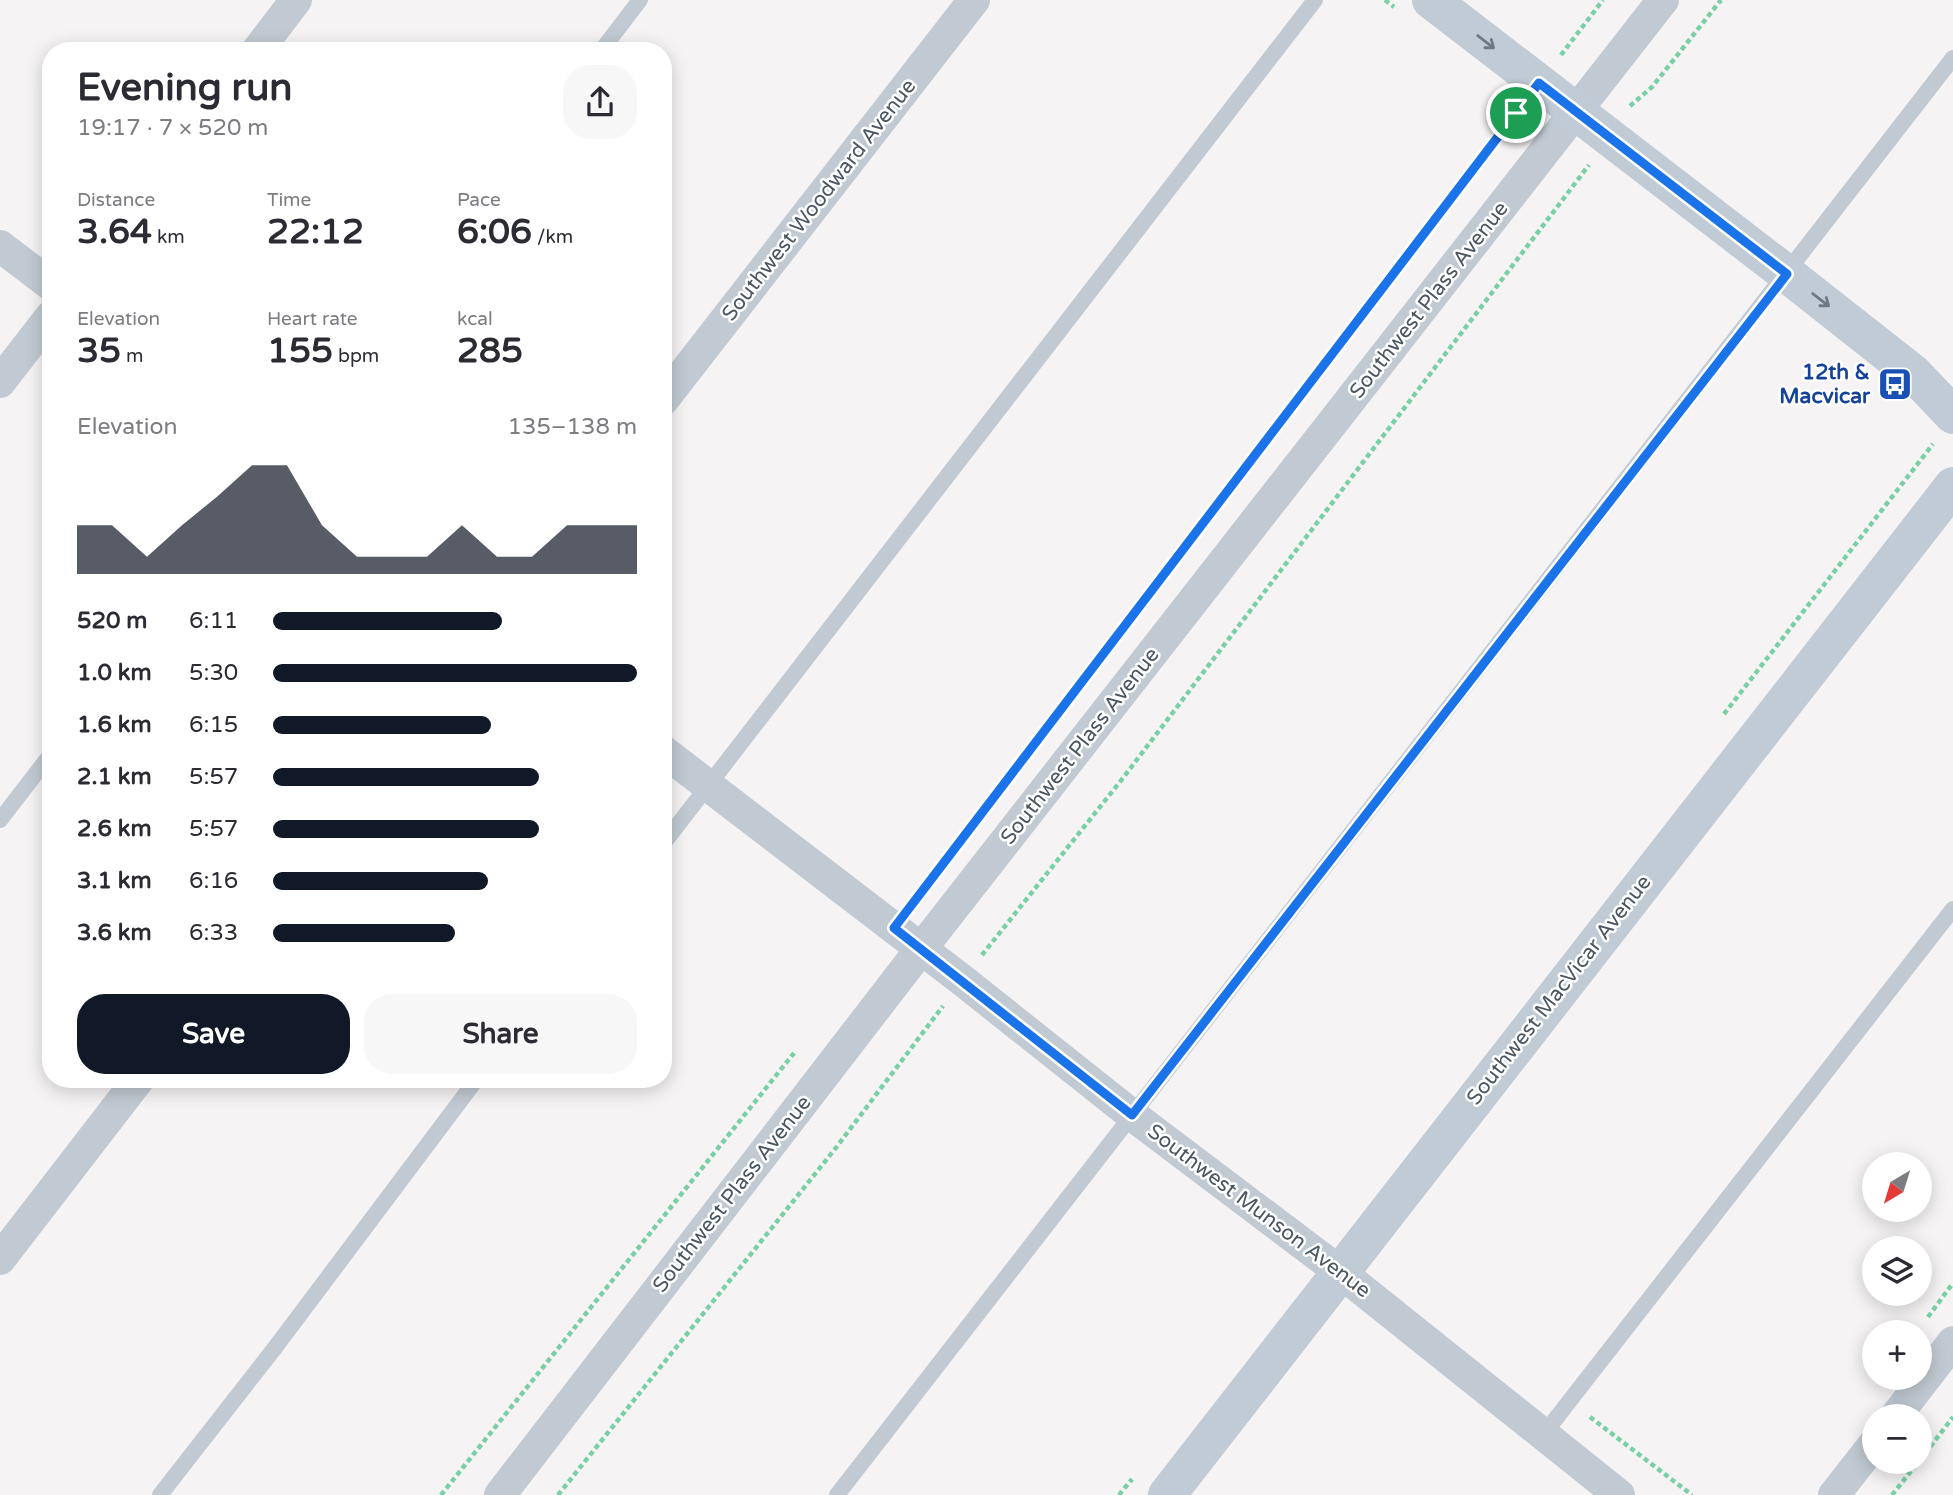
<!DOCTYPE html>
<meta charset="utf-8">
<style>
:root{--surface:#fff;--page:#f7f7f7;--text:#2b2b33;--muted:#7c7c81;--accent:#111827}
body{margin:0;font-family:"Varela Round",sans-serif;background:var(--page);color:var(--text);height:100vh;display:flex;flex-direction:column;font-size:26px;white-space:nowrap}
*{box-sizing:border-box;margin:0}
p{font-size:23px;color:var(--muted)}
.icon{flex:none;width:38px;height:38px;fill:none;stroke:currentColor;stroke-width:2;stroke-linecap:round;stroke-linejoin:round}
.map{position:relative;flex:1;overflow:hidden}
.sheet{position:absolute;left:42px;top:42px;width:630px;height:1046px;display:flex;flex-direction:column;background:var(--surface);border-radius:28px;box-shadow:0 4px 18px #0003}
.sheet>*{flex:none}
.needle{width:46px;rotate:218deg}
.buttons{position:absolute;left:1862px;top:1152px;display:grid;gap:14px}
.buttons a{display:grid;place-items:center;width:70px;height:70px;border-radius:50%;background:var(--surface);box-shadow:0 4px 18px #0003;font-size:35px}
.pin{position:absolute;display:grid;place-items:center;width:60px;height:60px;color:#fff;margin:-30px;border:4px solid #fff;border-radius:50%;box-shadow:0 2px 7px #0007}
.round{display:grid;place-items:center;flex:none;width:74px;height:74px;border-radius:28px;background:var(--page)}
.headline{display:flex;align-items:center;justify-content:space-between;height:119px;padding:0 35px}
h1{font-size:38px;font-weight:800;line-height:52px}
.metrics{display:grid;grid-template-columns:repeat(3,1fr);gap:10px;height:119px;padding:7px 35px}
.metrics div{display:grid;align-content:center}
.metrics b{font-size:35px;font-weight:800}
.metrics small{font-size:19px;font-weight:400}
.metrics p{font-size:19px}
.chart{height:196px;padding:14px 35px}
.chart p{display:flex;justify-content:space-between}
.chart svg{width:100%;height:126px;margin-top:7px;fill:var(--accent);opacity:.7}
.primary-button{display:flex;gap:14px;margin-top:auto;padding:14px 35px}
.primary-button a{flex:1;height:80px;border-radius:28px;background:var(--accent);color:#fff;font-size:28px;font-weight:800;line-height:80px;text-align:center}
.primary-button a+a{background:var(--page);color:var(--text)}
ul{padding:0 35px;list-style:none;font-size:23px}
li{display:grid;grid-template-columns:112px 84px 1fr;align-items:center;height:52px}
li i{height:18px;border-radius:9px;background:var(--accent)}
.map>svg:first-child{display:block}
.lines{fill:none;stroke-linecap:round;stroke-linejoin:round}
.path{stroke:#7ad0a6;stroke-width:4.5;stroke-dasharray:5 3.5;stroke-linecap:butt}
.lane{stroke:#c1cad2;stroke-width:16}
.street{stroke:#c1cad2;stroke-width:32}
.secondary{stroke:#c1cbd6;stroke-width:38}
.oneway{stroke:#6e7984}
.route-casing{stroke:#fff;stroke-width:14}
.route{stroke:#1a73e8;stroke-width:9}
.labels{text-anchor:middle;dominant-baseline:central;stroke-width:5;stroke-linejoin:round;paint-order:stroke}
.street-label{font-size:21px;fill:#4a5661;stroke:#fff}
.transit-label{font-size:21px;font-weight:bold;fill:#164399;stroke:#fff;text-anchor:end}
</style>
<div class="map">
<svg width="1953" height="1495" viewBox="0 0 1953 1495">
<rect width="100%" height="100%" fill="#f5f3f3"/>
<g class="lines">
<path class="path" d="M 1385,0 L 1394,7
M 1561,55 L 1603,0
M 1630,106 L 1652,87 L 1721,0
M 1724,714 L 1933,444
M 1015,770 L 1517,112
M 982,955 L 1123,778 L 1589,165
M 1928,1317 L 1953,1283
M 1590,1417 L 1692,1495
M 1920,1460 L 1953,1417
M 441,1495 L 794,1053
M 558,1495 L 835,1149 L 943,1006
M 1119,1495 L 1132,1479
M 1892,1495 L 1919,1461"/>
<path class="lane" d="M 601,51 L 640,0
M 0,820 L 51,754
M 663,844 L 1315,0
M 1543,1435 L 1953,909
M 160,1495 L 274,1349 L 476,1080
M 837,1495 L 1953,58"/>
<path class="street" d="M 257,51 L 296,0
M 0,246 L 51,285
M 0,382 L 51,316
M 663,400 L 974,0
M 663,751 L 962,980 L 1132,1115 L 1340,1272 L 1619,1495
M 0,1259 L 138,1080
M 1896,1416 L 1953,1342
M 500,1495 L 921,949 L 1663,0
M 1834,1495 L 1874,1444"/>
<path class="secondary" d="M 1431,0 L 1787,274 L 1914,374 L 1953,415
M 1167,1495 L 1953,486"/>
</g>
<defs><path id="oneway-shaft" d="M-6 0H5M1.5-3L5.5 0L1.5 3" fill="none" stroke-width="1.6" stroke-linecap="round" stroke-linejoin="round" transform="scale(1.75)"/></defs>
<g class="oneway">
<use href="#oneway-shaft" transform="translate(1486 42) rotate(38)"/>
<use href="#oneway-shaft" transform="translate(1821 300) rotate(38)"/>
</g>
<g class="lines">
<g class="route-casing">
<path id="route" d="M 1539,83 L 1787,274 L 1132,1115 L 894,928 Z"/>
</g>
<use href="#route" class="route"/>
</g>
<defs>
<g id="bus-square" transform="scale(1.75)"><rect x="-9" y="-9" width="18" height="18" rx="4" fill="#1a4fb4" stroke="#fff"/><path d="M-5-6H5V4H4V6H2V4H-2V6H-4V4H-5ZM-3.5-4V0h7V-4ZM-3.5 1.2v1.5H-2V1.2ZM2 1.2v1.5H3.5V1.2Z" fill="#fff"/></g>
</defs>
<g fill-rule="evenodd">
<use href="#bus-square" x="1895" y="384"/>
</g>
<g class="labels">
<g class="street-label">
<text transform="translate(819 200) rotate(-52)">Southwest Woodward Avenue</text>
<text transform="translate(1429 300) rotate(-52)">Southwest Plass Avenue</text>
<text transform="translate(1080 746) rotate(-52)">Southwest Plass Avenue</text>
<text transform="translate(1559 990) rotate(-52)">Southwest MacVicar Avenue</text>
<text transform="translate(732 1194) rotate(-52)">Southwest Plass Avenue</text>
<text transform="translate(1259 1211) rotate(37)">Southwest Munson Avenue</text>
</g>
<g class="transit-label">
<text x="1870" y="372">12th &amp;<tspan x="1870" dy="24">Macvicar</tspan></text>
</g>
</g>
</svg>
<div class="buttons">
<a><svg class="needle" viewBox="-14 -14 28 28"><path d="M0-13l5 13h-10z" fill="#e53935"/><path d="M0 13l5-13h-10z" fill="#7c7c81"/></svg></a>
<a><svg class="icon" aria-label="layers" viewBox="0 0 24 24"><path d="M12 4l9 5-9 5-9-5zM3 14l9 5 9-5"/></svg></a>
<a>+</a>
<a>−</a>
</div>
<div class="pin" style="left:1516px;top:113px;background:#1e9e55"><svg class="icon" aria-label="arrive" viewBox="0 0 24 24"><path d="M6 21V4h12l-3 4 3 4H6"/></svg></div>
<section class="sheet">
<div class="headline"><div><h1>Evening run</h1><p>19:17 · 7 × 520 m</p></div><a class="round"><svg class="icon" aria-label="share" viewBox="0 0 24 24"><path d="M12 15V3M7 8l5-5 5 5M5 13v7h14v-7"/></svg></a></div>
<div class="metrics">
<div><p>Distance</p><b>3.64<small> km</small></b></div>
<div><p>Time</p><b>22:12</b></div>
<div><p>Pace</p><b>6:06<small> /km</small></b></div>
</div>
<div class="metrics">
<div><p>Elevation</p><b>35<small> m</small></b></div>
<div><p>Heart rate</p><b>155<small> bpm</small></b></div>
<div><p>kcal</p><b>285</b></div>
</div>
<div class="chart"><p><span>Elevation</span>135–138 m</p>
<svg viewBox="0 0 160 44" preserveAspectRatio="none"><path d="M0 44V27L10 27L20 38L30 27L40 17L50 6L60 6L70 27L80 38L90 38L100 38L110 27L120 38L130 38L140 27L150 27L160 27V44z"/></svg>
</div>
<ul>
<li><b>520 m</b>6:11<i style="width:63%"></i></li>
<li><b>1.0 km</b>5:30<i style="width:100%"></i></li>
<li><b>1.6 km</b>6:15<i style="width:60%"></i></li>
<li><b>2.1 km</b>5:57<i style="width:73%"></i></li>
<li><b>2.6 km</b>5:57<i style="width:73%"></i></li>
<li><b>3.1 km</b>6:16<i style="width:59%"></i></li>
<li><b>3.6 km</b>6:33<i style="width:50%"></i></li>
</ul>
<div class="primary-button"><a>Save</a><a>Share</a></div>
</section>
</div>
